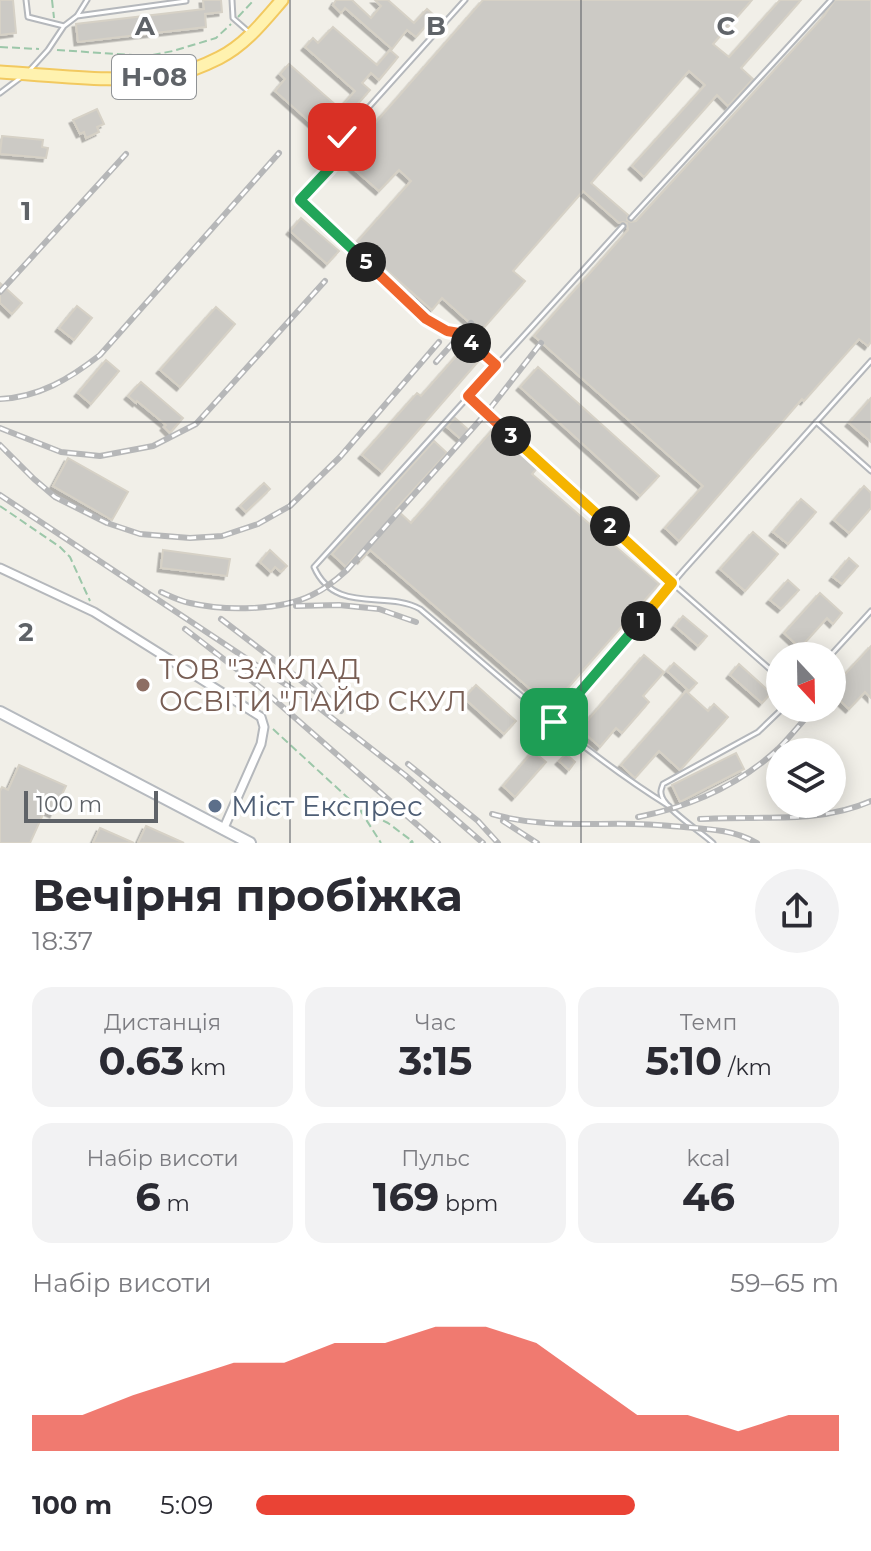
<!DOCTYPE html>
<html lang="uk">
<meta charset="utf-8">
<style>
:root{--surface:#fff;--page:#f2f2f3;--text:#2b2b33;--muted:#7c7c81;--accent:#ea4335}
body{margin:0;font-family:Montserrat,sans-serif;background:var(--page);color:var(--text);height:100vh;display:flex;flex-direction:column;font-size:30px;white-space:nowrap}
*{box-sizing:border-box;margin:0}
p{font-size:26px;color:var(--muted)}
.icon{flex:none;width:44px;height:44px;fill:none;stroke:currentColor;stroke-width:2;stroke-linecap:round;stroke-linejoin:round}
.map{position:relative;height:843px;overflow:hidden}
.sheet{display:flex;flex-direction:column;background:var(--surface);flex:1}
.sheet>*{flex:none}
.needle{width:52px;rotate:158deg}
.tools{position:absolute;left:766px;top:642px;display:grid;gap:16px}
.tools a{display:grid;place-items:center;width:80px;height:80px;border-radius:50%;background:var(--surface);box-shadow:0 4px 20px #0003;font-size:40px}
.scale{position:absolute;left:24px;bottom:20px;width:134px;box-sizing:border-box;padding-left:8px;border:4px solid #5f6368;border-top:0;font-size:22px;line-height:28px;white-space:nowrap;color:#5f6368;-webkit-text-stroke:6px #fff;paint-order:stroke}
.pin{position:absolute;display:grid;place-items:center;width:68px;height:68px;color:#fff;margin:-34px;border-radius:16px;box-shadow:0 4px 12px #0006}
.km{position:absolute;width:40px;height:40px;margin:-20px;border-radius:50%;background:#222;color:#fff;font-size:22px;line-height:40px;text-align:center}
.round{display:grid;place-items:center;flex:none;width:84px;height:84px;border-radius:42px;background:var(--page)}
.head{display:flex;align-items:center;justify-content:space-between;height:136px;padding:0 32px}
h1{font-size:44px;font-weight:700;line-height:60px}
.stats{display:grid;grid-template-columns:repeat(3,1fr);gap:12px;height:136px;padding:8px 32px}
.stats div{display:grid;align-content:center;border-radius:20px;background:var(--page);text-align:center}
.stats b{font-size:40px;font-weight:700}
.stats small{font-size:22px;font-weight:400}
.stats p{font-size:22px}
.chart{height:224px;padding:16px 32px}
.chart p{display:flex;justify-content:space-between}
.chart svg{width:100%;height:144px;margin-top:8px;fill:var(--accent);opacity:.7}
ul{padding:0 32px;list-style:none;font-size:26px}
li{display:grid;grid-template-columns:128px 96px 1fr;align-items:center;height:60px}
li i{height:20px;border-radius:10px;background:var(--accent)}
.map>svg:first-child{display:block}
.building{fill:#cccac5;stroke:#d6d1c6;stroke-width:2;filter:url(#shadow)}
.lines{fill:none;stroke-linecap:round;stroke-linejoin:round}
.lane-casing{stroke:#b5b8bc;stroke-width:7}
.street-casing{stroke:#b5b8bc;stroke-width:11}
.secondary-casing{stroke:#b6babf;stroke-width:14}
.primary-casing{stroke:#f2c960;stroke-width:15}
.path{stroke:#9cc7a9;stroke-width:2;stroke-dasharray:8 4;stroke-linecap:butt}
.lane{stroke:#fff;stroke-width:3}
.street{stroke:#fff;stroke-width:7}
.secondary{stroke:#fff;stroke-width:10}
.primary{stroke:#fff2af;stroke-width:11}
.rail-casing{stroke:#b6b7b8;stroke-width:6}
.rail{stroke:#fff;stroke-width:3;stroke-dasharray:9;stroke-linecap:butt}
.split-1-casing{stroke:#fff;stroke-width:16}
.split-2-casing{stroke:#fff;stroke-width:16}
.split-3-casing{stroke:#fff;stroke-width:16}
.split-4-casing{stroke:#fff;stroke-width:16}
.split-5-casing{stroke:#fff;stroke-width:16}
.split-6-casing{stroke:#fff;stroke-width:16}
.split-7-casing{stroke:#fff;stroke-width:16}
.split-1{stroke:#22a559;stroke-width:10}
.split-2{stroke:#f5b400;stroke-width:10}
.split-3{stroke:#f5b400;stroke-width:10}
.split-4{stroke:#f0652b;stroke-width:10}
.split-5{stroke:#f0652b;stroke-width:10}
.split-6{stroke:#22a559;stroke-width:10}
.split-7{stroke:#22a559;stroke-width:10}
.grid{fill:none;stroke:#5f6368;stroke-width:2;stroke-opacity:0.55}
.education-dot{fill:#8d6e63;stroke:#fff;stroke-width:3}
.service-dot{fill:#5c6f8a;stroke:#fff;stroke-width:3}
.labels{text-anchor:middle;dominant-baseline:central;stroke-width:7;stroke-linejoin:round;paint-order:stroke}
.shield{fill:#fff;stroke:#8f9295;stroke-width:2}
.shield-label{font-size:26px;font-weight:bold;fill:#5f6368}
.education-label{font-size:28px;fill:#785e54;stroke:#fff;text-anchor:start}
.service-label{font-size:28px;fill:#4e5e75;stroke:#fff;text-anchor:start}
.grid-label{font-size:26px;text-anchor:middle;font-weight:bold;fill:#5f6368;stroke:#fff;stroke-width:7;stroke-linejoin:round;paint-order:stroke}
</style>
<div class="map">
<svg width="871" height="843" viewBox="0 0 871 843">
<defs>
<filter id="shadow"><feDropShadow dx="-3.5" dy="3.5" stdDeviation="0" flood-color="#0004"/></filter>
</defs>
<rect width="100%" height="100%" fill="#f1efe8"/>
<path class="building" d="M 0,0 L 13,0 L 16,33 L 0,35 Z
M 203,0 L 221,0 L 222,12 L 205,14 L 206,27 L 78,42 L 76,24 L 204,9 Z
M 336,0 L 352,0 L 371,18 L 381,6 L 375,0 L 388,0 L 414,23 L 427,9 L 435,16 L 416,37 L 407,30 L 392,49 L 345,8 L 341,13 L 333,5 Z
M 483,0 L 752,0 L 713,44 L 729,57 L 780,0 L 801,0 L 741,68 L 753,79 L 728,106 L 717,95 L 644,177 L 632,166 L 705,85 L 689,71 L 591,183 L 628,215 L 627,220 L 631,222 L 636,221 L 824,16 L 835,0 L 871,0 L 871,342 L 868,346 L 859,339 L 804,401 L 802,399 L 679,541 L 665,528 L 703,486 L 534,336 L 628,230 L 627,223 L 623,222 L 619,223 L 583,191 L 513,271 L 525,281 L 480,332 L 442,298 L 432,310 L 356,243 L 411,181 L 399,170 L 379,191 L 347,163 L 354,155 L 356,157 L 368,143 L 362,138 Z
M 333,27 L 377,65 L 390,50 L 398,57 L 379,80 L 371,73 L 362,83 L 370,90 L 345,118 L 337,111 L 355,91 L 305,47 L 313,38 L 318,43 Z
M 289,64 L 337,106 L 323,121 L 326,123 L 319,130 L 275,91 L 285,79 L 280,74 Z
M 97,109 L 104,124 L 97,127 L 99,132 L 86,138 L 84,132 L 80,134 L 73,120 Z
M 2,136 L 43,140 L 42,147 L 48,148 L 46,158 L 0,154 Z
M 301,218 L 339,251 L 327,264 L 290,231 Z
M 0,283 L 22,303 L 12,314 L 0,303 Z
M 77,306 L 92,318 L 74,340 L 59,328 Z
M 216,307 L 235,324 L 180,387 L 160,370 Z
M 466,345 L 481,358 L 382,472 L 362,455 L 417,393 L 421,396 Z
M 106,360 L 119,371 L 91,404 L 78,393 Z
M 538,367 L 659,476 L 640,496 L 520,387 Z
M 141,382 L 183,418 L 170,433 L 164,427 L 166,425 L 137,401 L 136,403 L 128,396 Z
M 871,398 L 871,442 L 849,423 Z
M 455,418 L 470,431 L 462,440 L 447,427 Z
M 495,427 L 538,467 L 532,474 L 659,584 L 551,707 L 370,550 L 361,560 L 356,555 L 346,567 L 332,554 L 434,441 L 447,453 L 396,509 L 411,523 Z
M 68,458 L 128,492 L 112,520 L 53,486 Z
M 264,483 L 270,489 L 246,512 L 240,506 Z
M 864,486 L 871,493 L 871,508 L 849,533 L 834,520 Z
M 801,499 L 816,512 L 788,544 L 773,532 Z
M 753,532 L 778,554 L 745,591 L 720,569 Z
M 163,550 L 230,559 L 227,576 L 161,568 Z
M 270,550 L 287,566 L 281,572 L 275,567 L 271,572 L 260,562 Z
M 849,558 L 858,566 L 842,584 L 833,577 Z
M 788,580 L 799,590 L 781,609 L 770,600 Z
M 820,593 L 842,613 L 833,624 L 827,618 L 800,648 L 784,633 Z
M 683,616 L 707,636 L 698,646 L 675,626 Z
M 871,646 L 871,698 L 865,692 L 849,709 L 832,693 L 832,688 Z
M 644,655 L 664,672 L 643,696 L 649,702 L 622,733 L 616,728 L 600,747 L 580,729 Z
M 674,663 L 697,683 L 689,691 L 667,671 Z
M 739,664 L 771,693 L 762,703 L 730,675 Z
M 476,685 L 516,721 L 504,734 L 464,698 Z
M 686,691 L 708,711 L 714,704 L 728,717 L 682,768 L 680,770 L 659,751 L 635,778 L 621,765 Z
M 533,751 L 546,762 L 515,797 L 503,786 Z
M 736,753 L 744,769 L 680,802 L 672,785 Z
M 566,754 L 575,762 L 569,770 L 559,761 Z
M 19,765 L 66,786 L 53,814 L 45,810 L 30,843 L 0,843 L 0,791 L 2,787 L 8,790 Z
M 146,826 L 184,843 L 138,843 Z
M 100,828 L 134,843 L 93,843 Z"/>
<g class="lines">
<g class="lane-casing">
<path id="lane" d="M 26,0 L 28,17 L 64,26
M 232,0 L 233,18 L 250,33
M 465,0 L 342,137 L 337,160 L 300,200 L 426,319 L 437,326 L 459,333 L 496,365
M 77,16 L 186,1
M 29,71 L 48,50 L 64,26 L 77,16 L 87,0
M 0,93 L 20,78
M 631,218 L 831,0
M 623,226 L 314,567 C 335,615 387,590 420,609 C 500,677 579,750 669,806
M 468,397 L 672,583 L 780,678
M 816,422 L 871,471
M 830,656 L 871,611
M 554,722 L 683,571 L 871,361
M 713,843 C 701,832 667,810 662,797 C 660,791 661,790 663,784 L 758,732 L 783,708"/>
</g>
<g class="street-casing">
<path id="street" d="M 0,568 L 94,612 L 261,717 L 264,727 L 261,744 L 223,830"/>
</g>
<g class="secondary-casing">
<path id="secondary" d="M 0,712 L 250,843"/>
</g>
<g class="primary-casing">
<path id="primary" d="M 0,72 C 53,75 121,84 173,75 C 188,72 205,65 219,58 C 245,45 263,22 282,0"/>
</g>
<path class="path" d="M 52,0 L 54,18
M 238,17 L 254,0
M 0,47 L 39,49
M 57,50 L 147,56 L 173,51 L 216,38 L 231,24
M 0,506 L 60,547 L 70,557 L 90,601
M 273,729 L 360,809 L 388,823 L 412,841
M 360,810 L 381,843
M 410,843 L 412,841 L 413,843"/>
<use href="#lane" class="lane"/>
<use href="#street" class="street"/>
<use href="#secondary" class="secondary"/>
<use href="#primary" class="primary"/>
<g class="rail-casing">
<path id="rail" d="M 0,292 L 126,154
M 436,362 L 471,323
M 0,399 C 40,397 69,379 100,355 L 279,153
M 0,428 L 61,452 L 100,456 L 153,446 L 196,424 L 325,281
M 0,445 L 34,479 L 55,497 L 107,523 L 140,534 L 190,538 L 222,536 L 258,524 L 290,506 L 340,457 L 439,342
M 0,495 L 309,700 L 405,775 L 483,843
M 161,592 C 170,596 180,601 190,603 C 224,611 280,611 312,595 C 325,589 336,580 347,570 L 488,411 L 541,343
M 296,606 L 339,605 L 379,609 L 416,622
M 221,619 L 316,692
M 185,629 L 261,688 L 438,843
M 314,682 L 341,711
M 408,764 L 478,821 L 498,843
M 492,814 C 541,828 585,823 635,824 C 651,824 668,826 684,827 C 710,829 734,830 757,843
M 638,817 C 689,807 739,785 778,749 C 790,737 801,723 812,711
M 700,819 C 757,815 817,825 871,801
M 503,821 L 537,843"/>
</g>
<use href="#rail" class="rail"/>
</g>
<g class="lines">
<g class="split-1-casing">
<path id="split-1" d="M 554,722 L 641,621"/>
</g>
<g class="split-2-casing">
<path id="split-2" d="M 610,526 L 672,583 L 641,621"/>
</g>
<g class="split-3-casing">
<path id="split-3" d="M 511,436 L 610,526"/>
</g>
<g class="split-4-casing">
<path id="split-4" d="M 471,343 L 496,365 L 468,396 L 511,436"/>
</g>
<g class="split-5-casing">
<path id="split-5" d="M 366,262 L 426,319 L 447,331 L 459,333 L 471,343"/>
</g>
<g class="split-6-casing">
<path id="split-6" d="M 329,169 L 300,200 L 366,262"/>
</g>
<g class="split-7-casing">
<path id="split-7" d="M 329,169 L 337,160 L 342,137"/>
</g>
<use href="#split-1" class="split-1"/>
<use href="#split-2" class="split-2"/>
<use href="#split-3" class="split-3"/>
<use href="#split-4" class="split-4"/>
<use href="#split-5" class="split-5"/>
<use href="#split-6" class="split-6"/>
<use href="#split-7" class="split-7"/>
</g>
<path class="grid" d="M 290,0 L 290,843M 581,0 L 581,843M 0,422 L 871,422"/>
<circle class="education-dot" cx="143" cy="685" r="8"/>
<circle class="service-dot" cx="215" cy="806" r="8"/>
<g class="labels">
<rect class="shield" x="112" y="55" width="84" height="44" rx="6"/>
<g class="shield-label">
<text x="154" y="77">Н-08</text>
</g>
<g class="education-label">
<text x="159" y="669">ТОВ "ЗАКЛАД<tspan x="159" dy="32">ОСВІТИ "ЛАЙФ СКУЛ</tspan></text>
</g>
<g class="service-label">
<text x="231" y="806">Міст Експрес</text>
</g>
</g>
<g class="grid-label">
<text x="145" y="35">A</text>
<text x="436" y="35">B</text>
<text x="726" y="35">C</text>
<text x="26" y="220">1</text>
<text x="26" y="641">2</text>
</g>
</svg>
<div class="tools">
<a><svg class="needle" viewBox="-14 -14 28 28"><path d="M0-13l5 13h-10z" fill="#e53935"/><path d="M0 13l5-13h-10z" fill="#7c7c81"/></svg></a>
<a><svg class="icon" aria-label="layers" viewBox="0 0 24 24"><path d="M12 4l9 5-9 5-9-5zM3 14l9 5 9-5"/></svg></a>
</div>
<div class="scale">100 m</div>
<div class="pin" style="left:554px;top:722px;background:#1e9e55"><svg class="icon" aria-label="arrive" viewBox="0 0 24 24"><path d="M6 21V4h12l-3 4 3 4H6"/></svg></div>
<div class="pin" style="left:342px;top:137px;background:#d93025"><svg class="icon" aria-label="check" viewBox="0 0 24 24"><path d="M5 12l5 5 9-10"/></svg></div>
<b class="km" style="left:641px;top:621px">1</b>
<b class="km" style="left:610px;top:526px">2</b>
<b class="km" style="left:511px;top:436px">3</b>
<b class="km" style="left:471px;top:343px">4</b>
<b class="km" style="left:366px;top:262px">5</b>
</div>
<section class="sheet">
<div class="head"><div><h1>Вечірня пробіжка</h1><p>18:37</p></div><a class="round"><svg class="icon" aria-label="share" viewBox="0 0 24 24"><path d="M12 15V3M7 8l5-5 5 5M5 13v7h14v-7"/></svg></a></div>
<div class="stats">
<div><p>Дистанція</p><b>0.63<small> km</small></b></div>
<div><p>Час</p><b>3:15</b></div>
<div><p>Темп</p><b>5:10<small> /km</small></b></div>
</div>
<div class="stats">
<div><p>Набір висоти</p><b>6<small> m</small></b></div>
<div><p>Пульс</p><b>169<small> bpm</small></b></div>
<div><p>kcal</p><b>46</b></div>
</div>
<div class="chart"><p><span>Набір висоти</span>59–65 m</p>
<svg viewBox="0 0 160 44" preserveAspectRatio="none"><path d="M0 44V33L10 33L20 27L30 22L40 17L50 17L60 11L70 11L80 6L90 6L100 11L110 22L120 33L130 33L140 38L150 33L160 33V44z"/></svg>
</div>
<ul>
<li><b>100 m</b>5:09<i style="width:65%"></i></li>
</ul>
</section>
